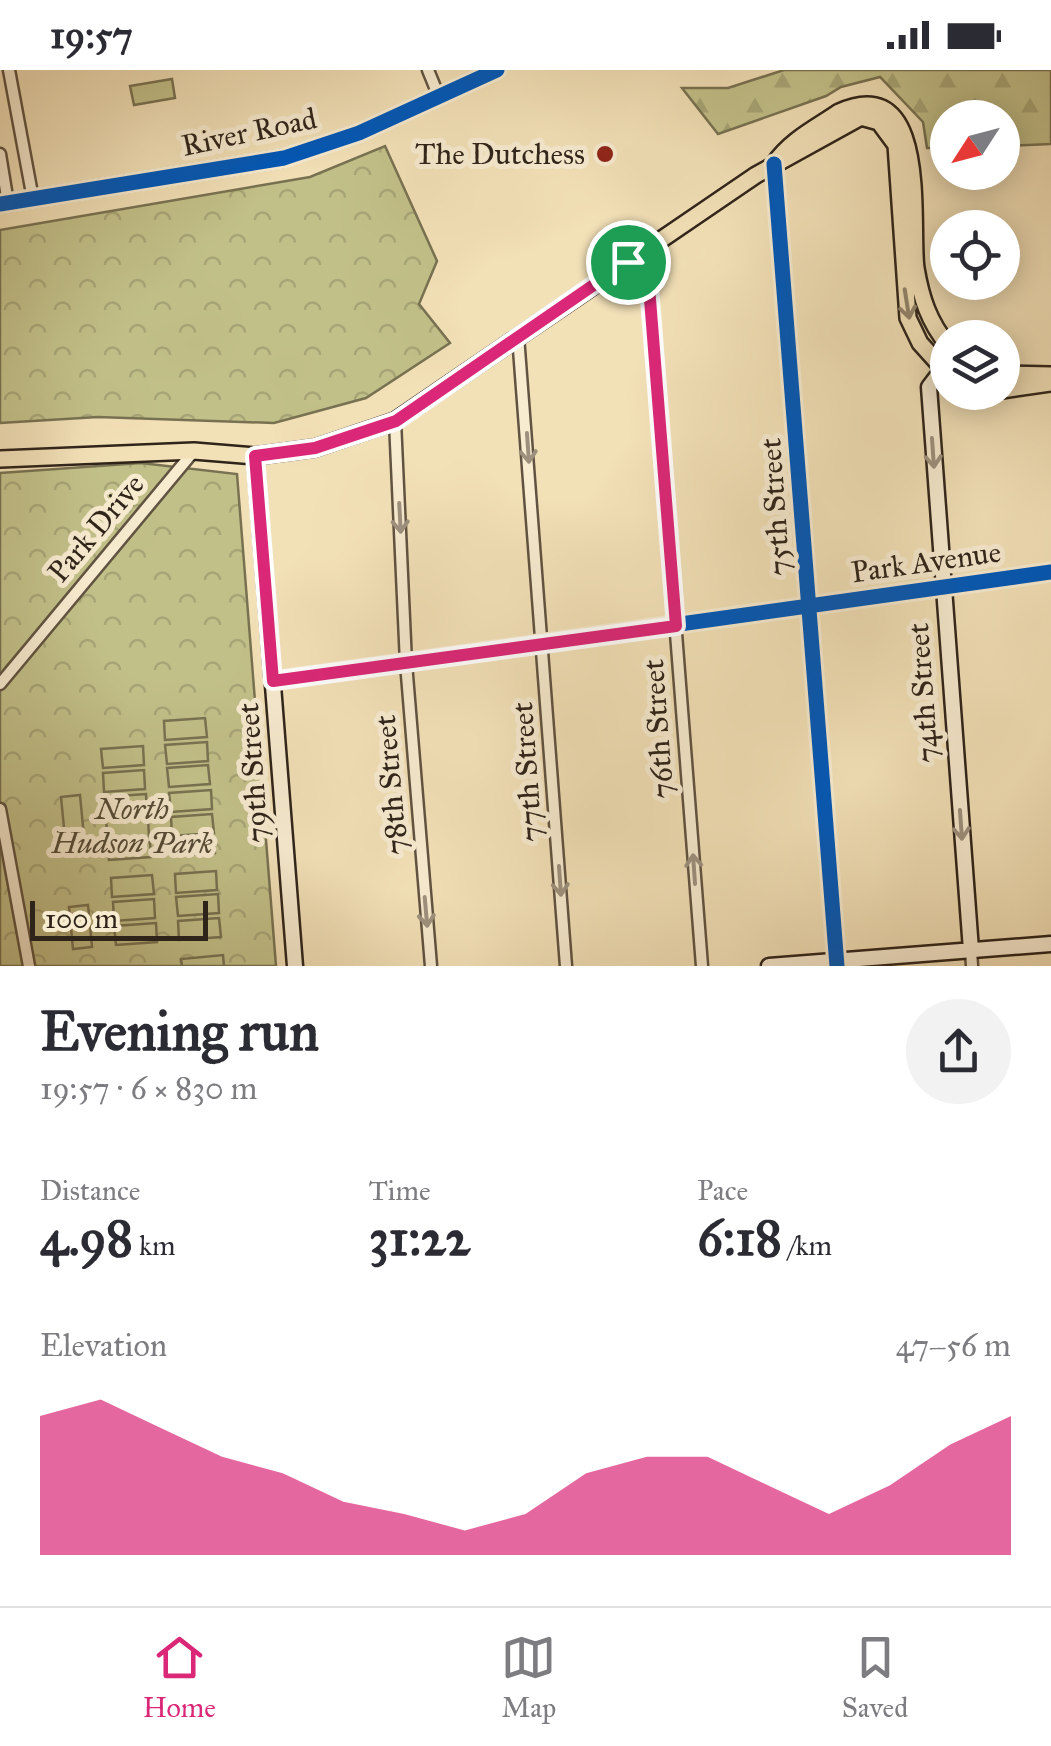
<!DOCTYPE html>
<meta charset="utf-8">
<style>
:root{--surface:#fff;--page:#f2f2f3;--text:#2b2b33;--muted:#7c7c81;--line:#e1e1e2;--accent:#db2777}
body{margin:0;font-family:"IM FELL Great Primer",serif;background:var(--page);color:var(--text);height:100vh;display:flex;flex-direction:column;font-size:38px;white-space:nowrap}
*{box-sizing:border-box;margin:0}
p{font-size:32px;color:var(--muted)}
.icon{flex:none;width:55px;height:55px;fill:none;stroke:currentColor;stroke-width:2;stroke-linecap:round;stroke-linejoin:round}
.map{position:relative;height:896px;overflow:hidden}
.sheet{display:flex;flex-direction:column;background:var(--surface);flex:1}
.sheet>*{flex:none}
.needle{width:65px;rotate:234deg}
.buttons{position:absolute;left:930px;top:30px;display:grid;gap:20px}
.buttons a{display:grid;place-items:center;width:90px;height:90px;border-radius:50%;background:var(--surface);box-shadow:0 5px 25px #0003;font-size:50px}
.scale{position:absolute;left:30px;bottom:25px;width:178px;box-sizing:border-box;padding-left:10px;border:5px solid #2f241a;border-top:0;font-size:28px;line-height:35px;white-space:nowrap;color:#2f241a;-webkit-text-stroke:8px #f7ebd0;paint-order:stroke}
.pin{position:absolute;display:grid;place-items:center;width:85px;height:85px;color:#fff;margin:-42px;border:5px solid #fff;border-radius:50%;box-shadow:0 2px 10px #0007}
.round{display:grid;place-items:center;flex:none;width:105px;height:105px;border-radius:52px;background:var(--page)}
.head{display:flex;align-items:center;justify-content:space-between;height:170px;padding:0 40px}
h1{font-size:55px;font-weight:700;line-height:75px}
.figures{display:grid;grid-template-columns:repeat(3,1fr);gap:15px;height:170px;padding:10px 40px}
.figures div{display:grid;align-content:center}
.figures b{font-size:50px;font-weight:700}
.figures small{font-size:28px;font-weight:400}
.figures p{font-size:28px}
.chart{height:280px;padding:20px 40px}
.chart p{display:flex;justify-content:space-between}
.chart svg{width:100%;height:180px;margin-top:10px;fill:var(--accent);opacity:.7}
.status{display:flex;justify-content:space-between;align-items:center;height:70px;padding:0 50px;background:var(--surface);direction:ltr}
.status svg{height:28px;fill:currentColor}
.menu{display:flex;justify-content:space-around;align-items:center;height:140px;border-top:2px solid var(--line);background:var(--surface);font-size:28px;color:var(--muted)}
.menu a{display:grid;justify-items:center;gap:5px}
.menu .current{color:var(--accent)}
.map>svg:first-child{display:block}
.forest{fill:url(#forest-firs);stroke:#787252;stroke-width:2.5}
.park{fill:url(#park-crowns);stroke:#787252;stroke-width:2.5}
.pitch{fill:#c2c089;stroke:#787252;stroke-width:2.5}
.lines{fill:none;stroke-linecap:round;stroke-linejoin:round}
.street-casing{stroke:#605341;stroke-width:15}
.secondary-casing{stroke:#2f241a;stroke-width:19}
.primary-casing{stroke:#2f241a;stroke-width:20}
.street{stroke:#f7ebd0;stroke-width:10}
.secondary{stroke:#f7ebd0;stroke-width:14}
.primary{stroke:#f2e0b7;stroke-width:15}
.cycleway-casing{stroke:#f7ebd0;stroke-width:21}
.cycleway{stroke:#0057b8;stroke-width:15}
.oneway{stroke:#908268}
.oneway2{stroke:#9d917e}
.route-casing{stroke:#fff;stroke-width:20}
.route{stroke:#db2777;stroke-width:12}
.poi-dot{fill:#8f2418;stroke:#f7ebd0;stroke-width:4}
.labels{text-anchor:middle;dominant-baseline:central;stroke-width:10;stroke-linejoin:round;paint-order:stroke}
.street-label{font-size:30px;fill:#2f241a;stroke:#f7ebd0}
.poi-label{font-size:30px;fill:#2f241a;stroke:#f7ebd0;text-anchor:end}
.park-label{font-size:30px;font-style:italic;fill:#544b36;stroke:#f7ebd0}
</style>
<div class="status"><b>19:57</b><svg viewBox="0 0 49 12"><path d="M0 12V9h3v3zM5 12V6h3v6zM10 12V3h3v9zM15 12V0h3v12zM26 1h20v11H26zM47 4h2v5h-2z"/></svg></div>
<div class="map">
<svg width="1051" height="896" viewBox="0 0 1051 896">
<defs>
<pattern id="forest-firs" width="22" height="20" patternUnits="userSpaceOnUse" patternTransform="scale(2.5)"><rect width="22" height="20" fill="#c2c089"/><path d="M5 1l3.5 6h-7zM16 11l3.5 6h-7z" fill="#a7a576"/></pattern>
<pattern id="park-crowns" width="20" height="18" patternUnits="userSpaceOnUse" patternTransform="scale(2.5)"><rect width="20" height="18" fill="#c2c089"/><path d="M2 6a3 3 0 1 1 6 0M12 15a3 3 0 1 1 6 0" fill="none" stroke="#a7a576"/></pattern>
</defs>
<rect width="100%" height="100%" fill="#f2e0b7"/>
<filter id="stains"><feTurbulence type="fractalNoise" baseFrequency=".002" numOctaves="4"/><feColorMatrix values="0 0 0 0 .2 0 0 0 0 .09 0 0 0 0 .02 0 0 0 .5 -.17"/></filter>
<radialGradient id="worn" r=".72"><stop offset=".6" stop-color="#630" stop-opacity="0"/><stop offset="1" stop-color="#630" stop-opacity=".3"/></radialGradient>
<path class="forest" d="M 784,0 L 1051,0 L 1051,74 L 1003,76 L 1002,48 L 948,48 L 947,78 L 927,78 L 923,52 L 880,7 L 841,17 L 826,26 L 718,64 L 682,18 L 728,18 Z"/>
<path class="park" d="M 385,76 L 437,191 L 419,234 L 450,273 L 366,328 L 274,353 L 98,347 L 0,353 L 0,160 L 310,107 Z
M 141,393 L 237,404 L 276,896 L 0,896 L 0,403 Z"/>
<path class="pitch" d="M 172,9 L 175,28 L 134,35 L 130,16 Z
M 205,648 L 207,667 L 165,670 L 164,651 Z
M 207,672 L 208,691 L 167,694 L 165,675 Z
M 143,676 L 144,695 L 103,698 L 101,679 Z
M 208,695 L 210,714 L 169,717 L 167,698 Z
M 144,700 L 145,719 L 104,722 L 103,703 Z
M 211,720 L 212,739 L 171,742 L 169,723 Z
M 146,724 L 147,743 L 106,746 L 105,727 Z
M 80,725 L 84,767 L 65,768 L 61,727 Z
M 212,744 L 214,763 L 172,766 L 171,747 Z
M 148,748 L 149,767 L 108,770 L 106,751 Z
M 214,768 L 215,783 L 174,786 L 173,771 Z
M 150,772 L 151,787 L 109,790 L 108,775 Z
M 216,801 L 217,820 L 176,823 L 175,804 Z
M 152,805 L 154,824 L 112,827 L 111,808 Z
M 218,824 L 219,843 L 178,846 L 176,827 Z
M 154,829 L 155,848 L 114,851 L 113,832 Z
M 88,835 L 92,877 L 73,879 L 69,837 Z
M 219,848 L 221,867 L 179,870 L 178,851 Z
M 156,853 L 157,872 L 116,875 L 114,856 Z
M 223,885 L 224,896 L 182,896 L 181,889 Z"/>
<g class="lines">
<g class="street-casing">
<path id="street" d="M 9,0 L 33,129
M 428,0 L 439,27
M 0,84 L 8,133
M 774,94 L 837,896
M 646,179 L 702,896
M 518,266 L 566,896
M 395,351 L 406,593 L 431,896
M 0,614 L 194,381
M 0,739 L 29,896
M 971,880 L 972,896"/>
</g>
<g class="secondary-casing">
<path id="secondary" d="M 948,292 L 929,317 L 971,880
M 255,386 L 295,896
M 273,611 L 1051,502
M 769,896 L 1051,874"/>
</g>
<g class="primary-casing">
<path id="primary" d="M 774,94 C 790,70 816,58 839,42 C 931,0 910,156 916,198 C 921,228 929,252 948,275
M 0,134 L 284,88 L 359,63 L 497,0
M 1002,304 L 1051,305
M 1002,320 L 1051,313
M 0,389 L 194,381 L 255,386 L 315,378 L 395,351 L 756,105 L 861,47 L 879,52 L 896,75 L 908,248 L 920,273 L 948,304"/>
</g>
<use href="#street" class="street"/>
<use href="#secondary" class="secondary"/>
<use href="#primary" class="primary"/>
<g class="cycleway-casing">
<path id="cycleway" d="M 774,94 L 837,896
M 0,134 L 284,88 L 359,63 L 497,0
M 273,611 L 1051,502"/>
</g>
<use href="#cycleway" class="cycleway"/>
</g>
<defs><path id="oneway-shaft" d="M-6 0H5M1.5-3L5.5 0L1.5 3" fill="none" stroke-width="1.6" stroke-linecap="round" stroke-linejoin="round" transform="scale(2.5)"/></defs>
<use class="oneway" href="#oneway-shaft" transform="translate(907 234) rotate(81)"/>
<g class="oneway2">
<use href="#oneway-shaft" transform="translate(528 378) rotate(86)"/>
<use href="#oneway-shaft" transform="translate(933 383) rotate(86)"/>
<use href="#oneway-shaft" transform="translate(400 448) rotate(87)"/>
<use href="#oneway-shaft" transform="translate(961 755) rotate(86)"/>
<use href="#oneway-shaft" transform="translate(694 799) rotate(-94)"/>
<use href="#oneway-shaft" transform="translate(560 811) rotate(86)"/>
<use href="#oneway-shaft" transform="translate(426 842) rotate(85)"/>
</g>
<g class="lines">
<g class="route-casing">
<path id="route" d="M 646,179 L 676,556 L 273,611 L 255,386 L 315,378 L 396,351 Z"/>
</g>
<use href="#route" class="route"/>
</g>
<circle class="poi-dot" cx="605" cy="84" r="10"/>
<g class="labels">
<g class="street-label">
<text transform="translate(249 62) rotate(-12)">River Road</text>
<text transform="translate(775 437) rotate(-94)">75th Street</text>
<text transform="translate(96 458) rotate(-50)">Park Drive</text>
<text transform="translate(926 492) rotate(-8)">Park Avenue</text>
<text transform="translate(923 623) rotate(-94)">74th Street</text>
<text transform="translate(658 659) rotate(-94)">76th Street</text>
<text transform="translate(527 702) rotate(-94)">77th Street</text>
<text transform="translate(253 703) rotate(-94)">79th Street</text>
<text transform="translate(391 715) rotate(-95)">78th Street</text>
</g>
<g class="poi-label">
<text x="585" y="84">The Dutchess</text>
</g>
<g class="park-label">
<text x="132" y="739">North<tspan x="132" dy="34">Hudson Park</tspan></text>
</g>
</g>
<rect width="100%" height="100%" filter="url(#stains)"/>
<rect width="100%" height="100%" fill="url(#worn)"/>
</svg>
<div class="buttons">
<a><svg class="needle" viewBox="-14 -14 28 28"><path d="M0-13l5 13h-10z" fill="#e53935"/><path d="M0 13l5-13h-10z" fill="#7c7c81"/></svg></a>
<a><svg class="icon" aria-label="locate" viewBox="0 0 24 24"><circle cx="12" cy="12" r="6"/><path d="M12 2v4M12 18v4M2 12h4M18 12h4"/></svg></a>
<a><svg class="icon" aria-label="layers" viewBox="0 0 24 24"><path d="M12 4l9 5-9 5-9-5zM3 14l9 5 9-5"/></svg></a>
</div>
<div class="scale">100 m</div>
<div class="pin" style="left:628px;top:192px;background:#1e9e55"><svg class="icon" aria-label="arrive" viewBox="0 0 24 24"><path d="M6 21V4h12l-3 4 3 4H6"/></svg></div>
</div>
<section class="sheet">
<div class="head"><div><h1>Evening run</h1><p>19:57 · 6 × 830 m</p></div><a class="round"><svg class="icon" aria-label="share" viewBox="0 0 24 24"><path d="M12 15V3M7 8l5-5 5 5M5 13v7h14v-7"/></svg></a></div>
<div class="figures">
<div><p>Distance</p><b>4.98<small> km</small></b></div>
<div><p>Time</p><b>31:22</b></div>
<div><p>Pace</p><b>6:18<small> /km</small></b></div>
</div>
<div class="chart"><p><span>Elevation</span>47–56 m</p>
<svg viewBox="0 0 160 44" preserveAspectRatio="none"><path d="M0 44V10L10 6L20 13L30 20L40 24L50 31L60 34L70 38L80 34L90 24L100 20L110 20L120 27L130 34L140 27L150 17L160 10V44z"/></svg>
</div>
</section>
<nav class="menu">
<a class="current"><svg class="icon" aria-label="home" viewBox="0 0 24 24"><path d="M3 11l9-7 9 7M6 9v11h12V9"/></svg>Home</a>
<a><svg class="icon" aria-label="map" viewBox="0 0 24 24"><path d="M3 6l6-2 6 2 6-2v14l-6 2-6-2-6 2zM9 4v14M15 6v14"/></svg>Map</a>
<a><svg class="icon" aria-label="saved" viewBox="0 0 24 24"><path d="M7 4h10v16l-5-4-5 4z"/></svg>Saved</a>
</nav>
